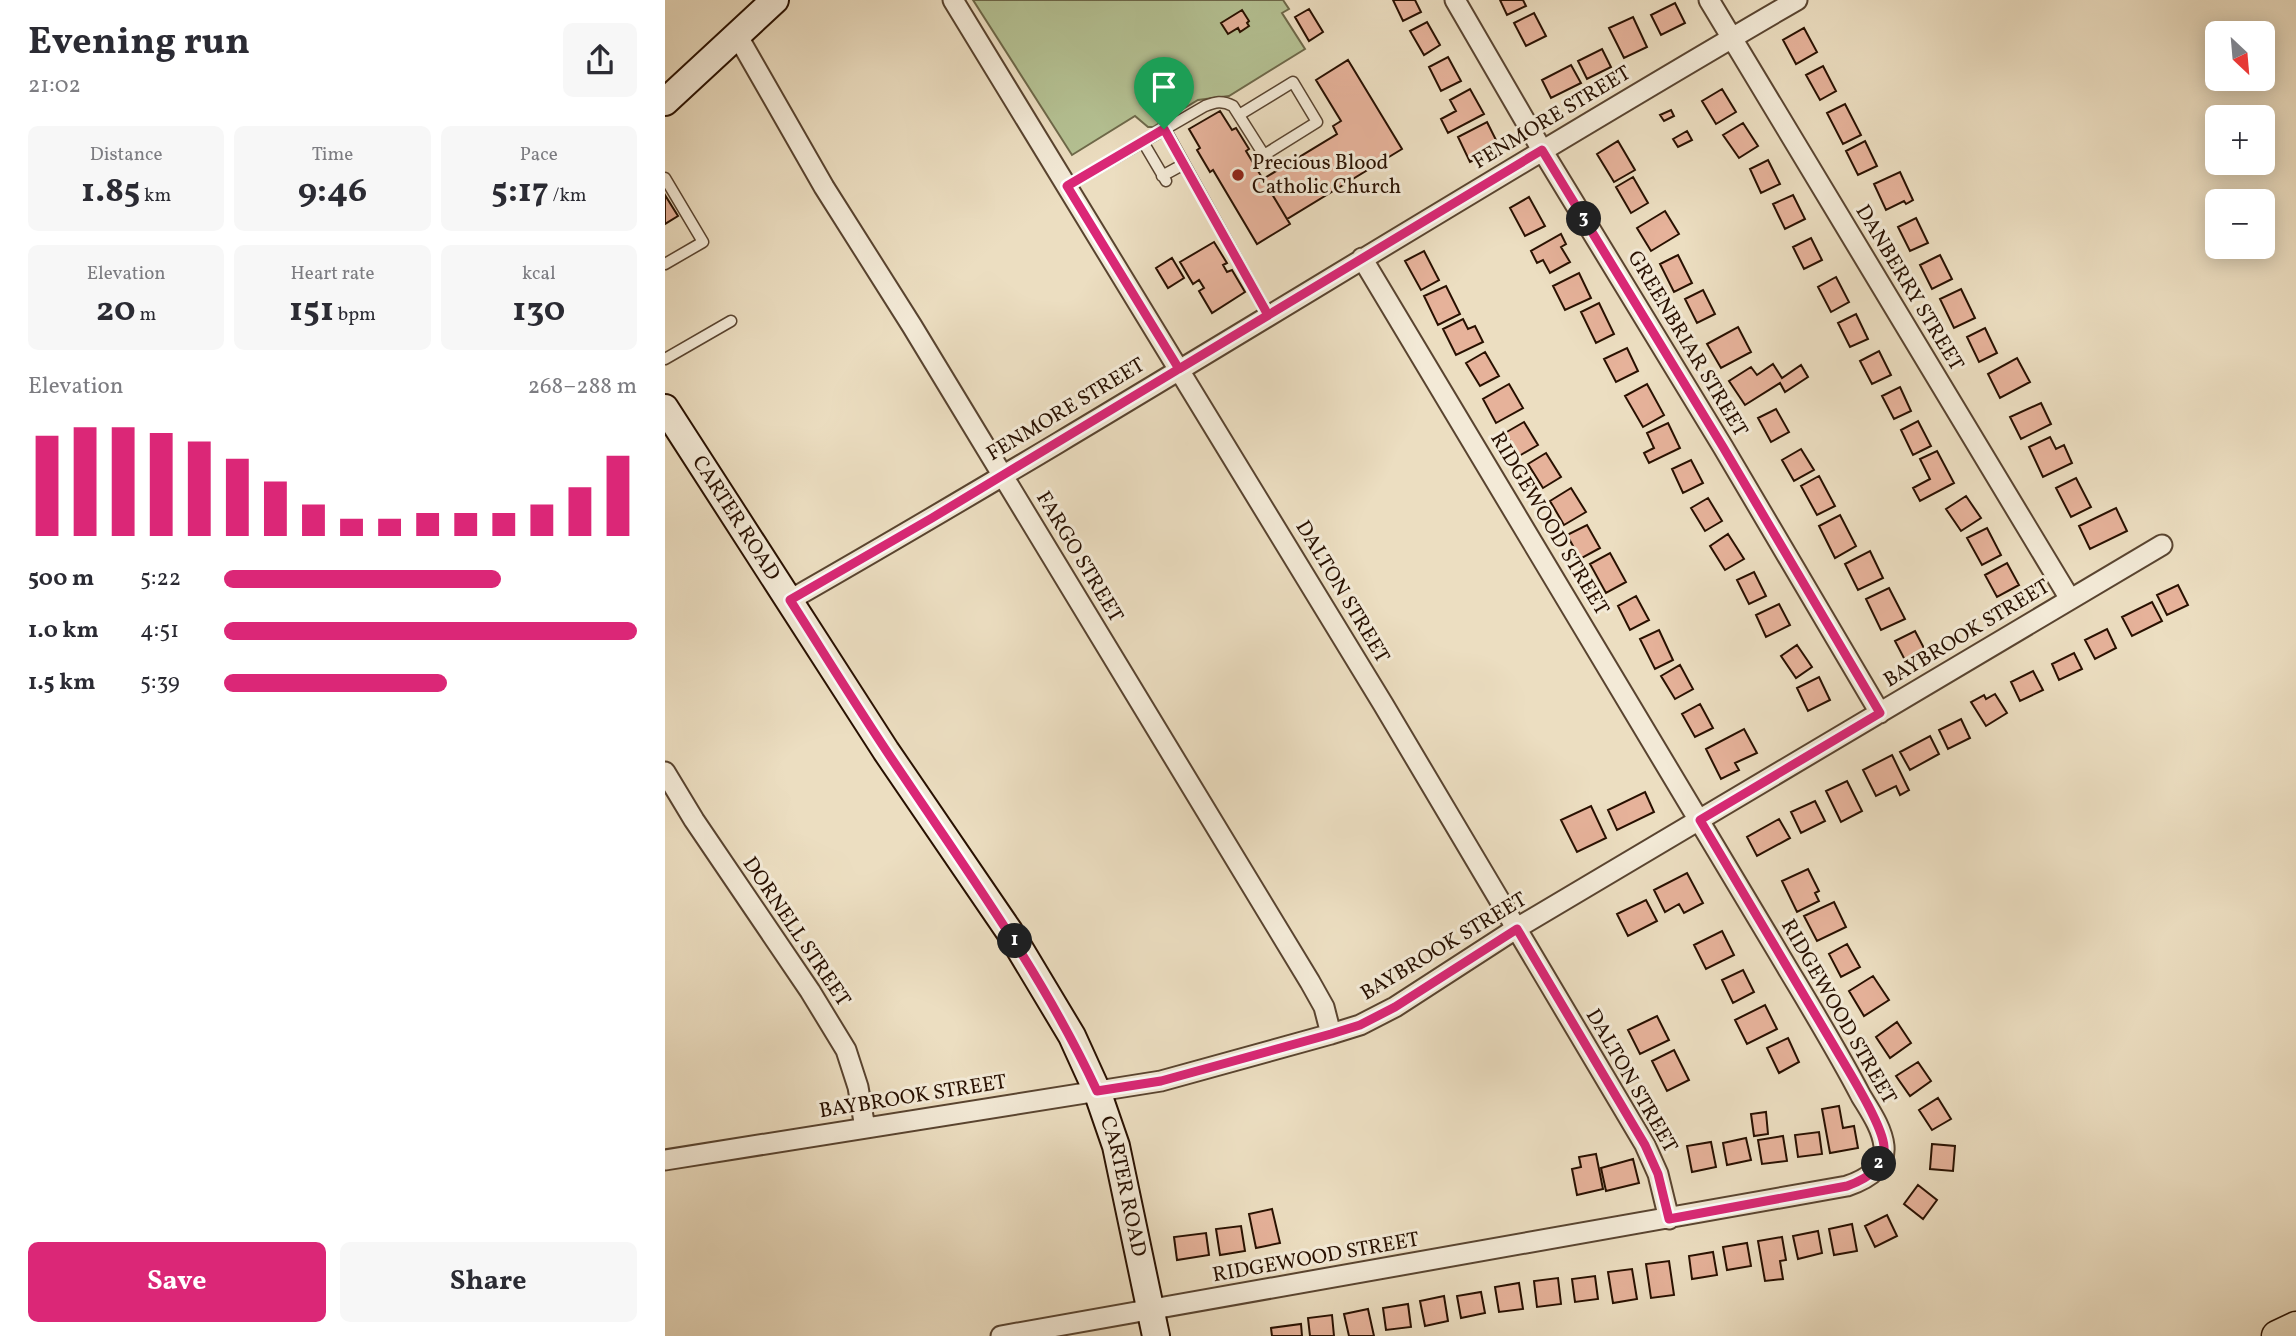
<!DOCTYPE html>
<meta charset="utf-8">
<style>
:root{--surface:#fff;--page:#f7f7f7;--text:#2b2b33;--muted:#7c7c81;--accent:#db2777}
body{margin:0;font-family:Vollkorn,serif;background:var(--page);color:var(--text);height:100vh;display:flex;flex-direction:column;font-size:26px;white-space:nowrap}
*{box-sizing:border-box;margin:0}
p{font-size:23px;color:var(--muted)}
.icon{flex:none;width:38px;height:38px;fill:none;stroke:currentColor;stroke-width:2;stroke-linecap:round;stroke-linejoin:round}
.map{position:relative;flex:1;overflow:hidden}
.details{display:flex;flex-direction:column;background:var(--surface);width:665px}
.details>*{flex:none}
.needle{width:46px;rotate:154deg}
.tools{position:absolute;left:1540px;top:21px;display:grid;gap:14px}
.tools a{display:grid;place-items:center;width:70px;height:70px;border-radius:10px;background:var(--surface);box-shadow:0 4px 18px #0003;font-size:35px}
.pin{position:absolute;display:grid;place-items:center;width:60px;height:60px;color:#fff;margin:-72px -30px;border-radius:50% 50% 50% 0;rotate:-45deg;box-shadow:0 0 7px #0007}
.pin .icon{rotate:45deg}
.km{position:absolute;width:35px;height:35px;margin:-18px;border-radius:50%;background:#222;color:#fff;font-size:19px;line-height:35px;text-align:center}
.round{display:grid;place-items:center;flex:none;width:74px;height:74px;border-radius:10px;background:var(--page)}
.head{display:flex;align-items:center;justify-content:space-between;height:119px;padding:0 28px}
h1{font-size:38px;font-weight:700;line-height:52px}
.figures{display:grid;grid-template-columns:repeat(3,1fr);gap:10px;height:119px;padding:7px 28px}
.figures div{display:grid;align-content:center;border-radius:10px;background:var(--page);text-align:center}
.figures b{font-size:35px;font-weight:700}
.figures small{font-size:19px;font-weight:400}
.figures p{font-size:19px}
.chart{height:196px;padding:14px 28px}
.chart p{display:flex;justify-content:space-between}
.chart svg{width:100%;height:126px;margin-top:7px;stroke:var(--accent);stroke-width:6}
.action{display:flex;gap:14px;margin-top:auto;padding:14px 28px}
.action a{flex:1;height:80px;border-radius:10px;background:var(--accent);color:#fff;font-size:28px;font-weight:700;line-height:80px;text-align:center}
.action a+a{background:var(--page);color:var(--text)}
ul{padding:0 28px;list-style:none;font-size:23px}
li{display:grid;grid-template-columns:112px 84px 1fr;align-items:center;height:52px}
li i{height:18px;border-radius:9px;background:var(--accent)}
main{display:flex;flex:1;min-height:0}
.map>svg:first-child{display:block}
.green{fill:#b5c294;stroke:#6e694a;stroke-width:2}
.building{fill:#e6b29a;stroke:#281000;stroke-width:2}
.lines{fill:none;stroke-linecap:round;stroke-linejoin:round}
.lane-casing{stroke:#594430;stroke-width:13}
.street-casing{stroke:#594430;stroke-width:23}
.secondary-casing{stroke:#281000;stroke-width:30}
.primary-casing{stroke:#281000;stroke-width:33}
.lane{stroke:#f3ead7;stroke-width:10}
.street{stroke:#f3ead7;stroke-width:19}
.secondary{stroke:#f3ead7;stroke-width:26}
.primary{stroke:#ecdec1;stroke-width:30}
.route-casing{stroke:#fff;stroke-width:14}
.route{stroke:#db2777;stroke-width:9}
.poi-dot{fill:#8f2418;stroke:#f3ead7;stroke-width:2.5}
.labels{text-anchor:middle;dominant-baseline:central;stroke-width:6;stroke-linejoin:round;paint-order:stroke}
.street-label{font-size:21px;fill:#281000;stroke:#f3ead7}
.poi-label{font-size:21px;fill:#281000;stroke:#f3ead7;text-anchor:start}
</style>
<main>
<section class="details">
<div class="head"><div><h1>Evening run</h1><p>21:02</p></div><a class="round"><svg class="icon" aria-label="share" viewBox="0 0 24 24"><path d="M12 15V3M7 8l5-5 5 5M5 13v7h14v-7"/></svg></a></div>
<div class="figures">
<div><p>Distance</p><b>1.85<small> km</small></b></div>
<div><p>Time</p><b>9:46</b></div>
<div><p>Pace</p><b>5:17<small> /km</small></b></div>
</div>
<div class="figures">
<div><p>Elevation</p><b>20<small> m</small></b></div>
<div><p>Heart rate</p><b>151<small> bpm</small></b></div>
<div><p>kcal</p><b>130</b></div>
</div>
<div class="chart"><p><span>Elevation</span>268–288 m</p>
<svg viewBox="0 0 160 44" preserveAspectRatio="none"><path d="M5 44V9M15 44V6M25 44V6M35 44V8M45 44V11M55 44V17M65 44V25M75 44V33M85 44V38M95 44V38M105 44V36M115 44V36M125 44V36M135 44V33M145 44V27M155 44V16"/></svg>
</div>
<ul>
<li><b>500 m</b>5:22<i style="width:67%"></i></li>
<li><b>1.0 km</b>4:51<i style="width:100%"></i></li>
<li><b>1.5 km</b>5:39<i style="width:54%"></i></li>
</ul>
<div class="action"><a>Save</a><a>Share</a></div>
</section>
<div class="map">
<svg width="1631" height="1336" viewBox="0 0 1631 1336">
<rect width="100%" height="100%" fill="#ecdec1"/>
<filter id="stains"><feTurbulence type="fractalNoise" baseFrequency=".00286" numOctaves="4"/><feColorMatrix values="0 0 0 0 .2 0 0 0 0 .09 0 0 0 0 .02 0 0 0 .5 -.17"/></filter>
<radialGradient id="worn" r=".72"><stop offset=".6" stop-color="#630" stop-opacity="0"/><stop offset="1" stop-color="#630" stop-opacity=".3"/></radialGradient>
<path class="green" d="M 308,0 L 618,0 L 624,9 L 617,13 L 640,49 L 564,96 L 533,100 L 488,127 L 483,127 L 470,116 L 407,155 Z"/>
<path class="building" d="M 728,0 L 750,0 L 756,12 L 738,21 Z
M 835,0 L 858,0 L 861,6 L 842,15 Z
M 1010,3 L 1020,23 L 996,35 L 986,15 Z
M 644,9 L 658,32 L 644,41 L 630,17 Z
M 577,10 L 584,21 L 582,23 L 584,26 L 575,32 L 573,28 L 563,34 L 556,23 Z
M 869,13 L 881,36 L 861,46 L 849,23 Z
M 968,17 L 982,47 L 959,58 L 944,28 Z
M 762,22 L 775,45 L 759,55 L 745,31 Z
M 1139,28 L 1152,52 L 1131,64 L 1118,40 Z
M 937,49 L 946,67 L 922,79 L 913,61 Z
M 783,57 L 796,81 L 776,91 L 764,67 Z
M 683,60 L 737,149 L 622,219 L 598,179 L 672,134 L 668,126 L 676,121 L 651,80 Z
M 906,65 L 916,83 L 886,98 L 877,80 Z
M 1158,66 L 1171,91 L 1155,100 L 1141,75 Z
M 805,89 L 819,114 L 783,133 L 776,119 L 791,111 L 785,100 Z
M 1057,89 L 1071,112 L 1051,124 L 1037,101 Z
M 1180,104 L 1196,135 L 1178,144 L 1162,113 Z
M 1006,110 L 1009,116 L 999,121 L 995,115 Z
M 555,111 L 567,130 L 571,128 L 584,149 L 581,151 L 625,224 L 592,244 L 548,170 L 545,172 L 532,150 L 535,148 L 524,129 Z
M 822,122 L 835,148 L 805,162 L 793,137 Z
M 1078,123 L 1093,146 L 1074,158 L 1058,135 Z
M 1022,131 L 1027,140 L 1013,147 L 1008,139 Z
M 953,141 L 970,170 L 949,182 L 932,154 Z
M 1200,141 L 1212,166 L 1193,175 L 1181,151 Z
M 1103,160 L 1115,184 L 1096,193 L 1085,169 Z
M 1235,172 L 1248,200 L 1241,204 L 1239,201 L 1221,210 L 1209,184 Z
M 968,177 L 983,203 L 966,213 L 951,187 Z
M 0,195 L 13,216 L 0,224 Z
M 1128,195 L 1140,219 L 1120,229 L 1108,204 Z
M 864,197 L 880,226 L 860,236 L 845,208 Z
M 1000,211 L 1014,234 L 986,251 L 972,228 Z
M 1251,218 L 1263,243 L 1245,251 L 1233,227 Z
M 896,234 L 901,244 L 896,247 L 905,262 L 885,273 L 878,260 L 872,263 L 866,251 Z
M 1146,238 L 1157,260 L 1139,269 L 1128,247 Z
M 549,242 L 562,263 L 558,265 L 562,272 L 567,270 L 580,292 L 547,313 L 534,291 L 539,288 L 534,280 L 528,284 L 515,262 Z
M 759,251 L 774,280 L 756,290 L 740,261 Z
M 1013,255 L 1027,283 L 1009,292 L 995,264 Z
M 1275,255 L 1287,279 L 1267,289 L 1255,265 Z
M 507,258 L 519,278 L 503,288 L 491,268 Z
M 914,273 L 926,298 L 900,310 L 888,286 Z
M 1171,277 L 1184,302 L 1166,312 L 1153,287 Z
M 781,286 L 795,314 L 773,325 L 759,296 Z
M 1296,289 L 1310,318 L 1289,328 L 1275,299 Z
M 1038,290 L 1050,314 L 1032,323 L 1020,299 Z
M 934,303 L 949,334 L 931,343 L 916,312 Z
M 1191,314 L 1203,339 L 1185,347 L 1173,323 Z
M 798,319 L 803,329 L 810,326 L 818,342 L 791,355 L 778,329 Z
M 1073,327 L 1086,352 L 1056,368 L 1042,344 Z
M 1320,328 L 1332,353 L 1314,362 L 1302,337 Z
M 962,348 L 973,371 L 951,382 L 939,359 Z
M 1214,351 L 1226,375 L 1207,384 L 1195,361 Z
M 820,352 L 834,376 L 815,386 L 801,363 Z
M 1352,358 L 1365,382 L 1335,398 L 1323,374 Z
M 1108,364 L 1117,378 L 1136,365 L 1143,377 L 1120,392 L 1115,383 L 1080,405 L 1064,381 L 1086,367 L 1092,375 Z
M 844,384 L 858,408 L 831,423 L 818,399 Z
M 982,384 L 999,415 L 978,427 L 960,396 Z
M 1235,387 L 1246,411 L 1229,419 L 1217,396 Z
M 1376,403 L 1386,424 L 1356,439 L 1345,417 Z
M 1111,409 L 1124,432 L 1106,442 L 1093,418 Z
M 1253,421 L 1266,446 L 1248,455 L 1236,430 Z
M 859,422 L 873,445 L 854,456 L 840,433 Z
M 1003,423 L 1015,448 L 984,463 L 979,453 L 989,448 L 982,433 Z
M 1385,437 L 1391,449 L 1399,445 L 1407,463 L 1378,477 L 1364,447 Z
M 1136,449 L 1149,470 L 1129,481 L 1117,460 Z
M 1272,451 L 1289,483 L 1255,501 L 1248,488 L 1265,479 L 1255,459 Z
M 881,453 L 896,477 L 878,488 L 863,464 Z
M 1026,460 L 1038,483 L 1018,493 L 1007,469 Z
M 1154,476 L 1170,506 L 1152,515 L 1136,486 Z
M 1411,478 L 1426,507 L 1406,517 L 1391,488 Z
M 906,488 L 921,512 L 899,525 L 885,501 Z
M 1301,496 L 1316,518 L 1296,531 L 1281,509 Z
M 1043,498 L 1057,521 L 1040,531 L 1026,508 Z
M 1451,508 L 1462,531 L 1425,549 L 1414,526 Z
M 1175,515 L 1191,546 L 1170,558 L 1154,526 Z
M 922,525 L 935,548 L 915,559 L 902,535 Z
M 1322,528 L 1336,555 L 1317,565 L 1302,538 Z
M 1063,534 L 1079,559 L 1060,570 L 1045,546 Z
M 1205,551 L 1218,578 L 1193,590 L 1180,564 Z
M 945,553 L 961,582 L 941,593 L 925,564 Z
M 1342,563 L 1354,585 L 1332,597 L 1320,575 Z
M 1089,572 L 1101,596 L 1084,604 L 1072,580 Z
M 1513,585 L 1523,605 L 1502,615 L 1492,595 Z
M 1224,588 L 1240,619 L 1216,630 L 1201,599 Z
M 971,596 L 984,620 L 965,630 L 953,606 Z
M 1487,602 L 1497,621 L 1467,636 L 1457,617 Z
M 1114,604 L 1125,625 L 1101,637 L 1091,615 Z
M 1442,629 L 1451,648 L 1430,659 L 1420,640 Z
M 994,630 L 1008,660 L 990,669 L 975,639 Z
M 1250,631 L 1261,652 L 1241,662 L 1230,641 Z
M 1132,645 L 1147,667 L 1131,678 L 1116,656 Z
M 1409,653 L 1417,669 L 1394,680 L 1387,664 Z
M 1015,665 L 1028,689 L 1010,699 L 996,676 Z
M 1368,671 L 1378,690 L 1355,701 L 1346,682 Z
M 1154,677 L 1165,700 L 1143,711 L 1132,688 Z
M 1330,694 L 1342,713 L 1321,726 L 1306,702 L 1319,695 L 1321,699 Z
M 1035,704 L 1048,728 L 1030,737 L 1017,714 Z
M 1296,719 L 1305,738 L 1283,749 L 1274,730 Z
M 1079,729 L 1092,753 L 1070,763 L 1074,770 L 1056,779 L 1041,749 Z
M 1265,736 L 1274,754 L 1245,770 L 1235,752 Z
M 1227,755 L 1244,790 L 1235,795 L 1231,786 L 1211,796 L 1198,770 Z
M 1182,781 L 1197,811 L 1176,822 L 1161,791 Z
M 980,792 L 989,812 L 952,830 L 943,810 Z
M 1150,801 L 1160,821 L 1136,833 L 1126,812 Z
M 926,806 L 941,838 L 912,852 L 896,820 Z
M 1114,819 L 1125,838 L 1092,856 L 1082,837 Z
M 1143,869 L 1154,891 L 1150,893 L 1154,901 L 1132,912 L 1117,881 Z
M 1022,873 L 1038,903 L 1019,913 L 1014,904 L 1000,912 L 989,890 Z
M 981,900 L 992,921 L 963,936 L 952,914 Z
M 1169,902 L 1181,927 L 1152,941 L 1139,916 Z
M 1057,931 L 1069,955 L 1041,969 L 1029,945 Z
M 1182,944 L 1195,967 L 1176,977 L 1164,954 Z
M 1078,970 L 1089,992 L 1068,1003 L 1057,980 Z
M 1208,976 L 1224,1000 L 1199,1016 L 1184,991 Z
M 1100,1005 L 1112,1029 L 1082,1044 L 1070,1020 Z
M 992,1016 L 1004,1040 L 975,1054 L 963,1030 Z
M 1232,1022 L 1246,1043 L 1225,1058 L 1211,1037 Z
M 1123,1038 L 1134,1062 L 1114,1073 L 1102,1048 Z
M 1009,1050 L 1024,1080 L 1002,1091 L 987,1061 Z
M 1253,1062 L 1266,1081 L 1245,1096 L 1231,1076 Z
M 1273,1098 L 1286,1119 L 1267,1130 L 1254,1110 Z
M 1174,1106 L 1178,1128 L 1189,1126 L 1193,1148 L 1165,1153 L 1157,1109 Z
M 1101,1112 L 1103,1134 L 1089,1136 L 1086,1114 Z
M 1154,1132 L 1157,1154 L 1133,1157 L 1130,1135 Z
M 1118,1136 L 1122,1161 L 1097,1164 L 1093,1140 Z
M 1081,1138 L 1086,1160 L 1062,1165 L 1058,1143 Z
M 1046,1142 L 1051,1167 L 1027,1172 L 1022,1146 Z
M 1267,1144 L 1290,1146 L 1288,1171 L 1265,1169 Z
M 931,1154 L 938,1189 L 912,1195 L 907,1169 L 916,1167 L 914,1157 Z
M 968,1159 L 974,1183 L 941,1191 L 936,1168 Z
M 1253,1185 L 1272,1200 L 1258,1219 L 1239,1204 Z
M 607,1209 L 615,1243 L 591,1248 L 584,1214 Z
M 1222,1215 L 1232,1236 L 1210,1247 L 1200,1226 Z
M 1187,1224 L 1192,1251 L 1169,1255 L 1164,1229 Z
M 576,1226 L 580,1251 L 555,1255 L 551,1229 Z
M 1153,1231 L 1157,1253 L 1133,1259 L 1128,1236 Z
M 541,1233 L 544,1255 L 512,1260 L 509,1237 Z
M 1117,1237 L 1121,1260 L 1115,1261 L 1118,1279 L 1100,1281 L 1093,1241 Z
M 1082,1243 L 1086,1266 L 1062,1270 L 1058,1247 Z
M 1048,1252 L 1052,1275 L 1027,1279 L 1024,1256 Z
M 1004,1261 L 1009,1295 L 986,1298 L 981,1264 Z
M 967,1269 L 972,1299 L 948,1303 L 943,1272 Z
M 930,1276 L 933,1299 L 910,1302 L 907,1279 Z
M 893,1278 L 896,1304 L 872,1307 L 869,1281 Z
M 854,1283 L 858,1309 L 834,1312 L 830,1287 Z
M 816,1292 L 820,1313 L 796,1318 L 792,1296 Z
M 779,1296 L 783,1321 L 760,1326 L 755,1301 Z
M 743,1304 L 746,1327 L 721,1330 L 718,1308 Z
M 703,1309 L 709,1336 L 684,1336 L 679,1314 Z
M 667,1315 L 669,1336 L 645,1336 L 643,1318 Z
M 636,1324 L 637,1336 L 607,1336 L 606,1328 Z"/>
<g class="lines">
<g class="lane-casing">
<path id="lane" d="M 500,129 L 603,315
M 478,142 L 501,181
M 497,176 L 519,164
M 0,178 L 38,242 L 0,264
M 402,186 L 540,106 C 550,102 557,100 568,106 L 599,155 L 652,122 L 628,82 L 574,115
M 0,359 L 66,321"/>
</g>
<g class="street-casing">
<path id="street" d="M 288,0 L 718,704 L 980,1145 L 993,1174 L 1004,1219
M 790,0 L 877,150 L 1058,447 L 1215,713
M 1044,0 L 1405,599
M 72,35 L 159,187 L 247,326 L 645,982 L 659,1007 L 666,1034
M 125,600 C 464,406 794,196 1132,0
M 0,772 L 29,820 L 145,991 L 181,1050 L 193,1087 L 200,1128
M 0,1160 L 496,1081 L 666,1034 L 695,1025 L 730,1007 L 852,928 L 1497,545
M 336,1336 L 1182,1186 C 1200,1180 1221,1169 1219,1146 C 1217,1128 1205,1111 1196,1096 C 1170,1046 1140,998 1111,949 C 975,718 836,488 697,258"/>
</g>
<g class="secondary-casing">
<g id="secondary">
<path d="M 0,102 L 110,0"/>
<path id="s1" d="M 0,408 L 221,751 L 344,931 L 407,1036 L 432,1091 L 451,1146 L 491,1336"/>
</g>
</g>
<g class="primary-casing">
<path id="primary" d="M 1612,1336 L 1631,1327"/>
</g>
<use href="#lane" class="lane"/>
<use href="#street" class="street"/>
<use href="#secondary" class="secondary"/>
<use href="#primary" class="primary"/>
</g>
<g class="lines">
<g class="route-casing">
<path id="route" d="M 499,129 L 603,315 L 267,518 L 125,600 C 162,658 198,717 237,774 C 307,878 379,977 432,1091 L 496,1081 L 666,1034 L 695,1025 L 730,1007 L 852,929 L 980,1145 L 993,1174 L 1004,1219 L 1182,1186 C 1199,1180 1220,1169 1219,1147 C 1218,1125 1181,1067 1169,1046 C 1124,971 1080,895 1035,820 L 1215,713 L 1058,447 L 877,150 C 756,223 635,296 514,369 L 402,186 L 499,129"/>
</g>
<use href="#route" class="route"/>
</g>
<circle class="poi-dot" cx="573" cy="175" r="7"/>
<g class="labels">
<g class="street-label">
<text transform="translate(887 118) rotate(-31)">FENMORE STREET</text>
<text transform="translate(1244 288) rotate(59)">DANBERRY STREET</text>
<text transform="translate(1022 344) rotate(59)">GREENBRIAR STREET</text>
<text transform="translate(401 410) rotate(-31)">FENMORE STREET</text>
<text stroke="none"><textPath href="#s1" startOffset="131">CARTER ROAD</textPath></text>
<text transform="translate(884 524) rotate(59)">RIDGEWOOD STREET</text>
<text transform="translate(414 557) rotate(59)">FARGO STREET</text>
<text transform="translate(677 592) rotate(59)">DALTON STREET</text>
<text transform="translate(1302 634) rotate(-31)">BAYBROOK STREET</text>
<text transform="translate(131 932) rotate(56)">DORNELL STREET</text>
<text transform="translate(779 947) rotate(-31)">BAYBROOK STREET</text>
<text transform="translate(1173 1012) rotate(60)">RIDGEWOOD STREET</text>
<text transform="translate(966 1081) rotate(60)">DALTON STREET</text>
<text transform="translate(248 1097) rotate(-9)">BAYBROOK STREET</text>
<text stroke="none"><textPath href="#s1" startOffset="908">CARTER ROAD</textPath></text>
<text transform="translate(651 1258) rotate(-10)">RIDGEWOOD STREET</text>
</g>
<g class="poi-label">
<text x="587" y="163">Precious Blood<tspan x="587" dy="24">Catholic Church</tspan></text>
</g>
</g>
<rect width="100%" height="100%" filter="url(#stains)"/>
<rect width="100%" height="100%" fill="url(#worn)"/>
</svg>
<div class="tools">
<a><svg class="needle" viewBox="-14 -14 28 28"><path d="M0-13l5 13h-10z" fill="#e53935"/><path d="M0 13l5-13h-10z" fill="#7c7c81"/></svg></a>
<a>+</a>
<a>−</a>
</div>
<div class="pin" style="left:499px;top:129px;background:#1e9e55"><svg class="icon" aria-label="arrive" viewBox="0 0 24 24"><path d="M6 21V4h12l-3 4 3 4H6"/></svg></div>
<b class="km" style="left:350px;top:941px">1</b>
<b class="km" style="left:1214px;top:1164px">2</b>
<b class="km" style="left:919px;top:219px">3</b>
</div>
</main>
